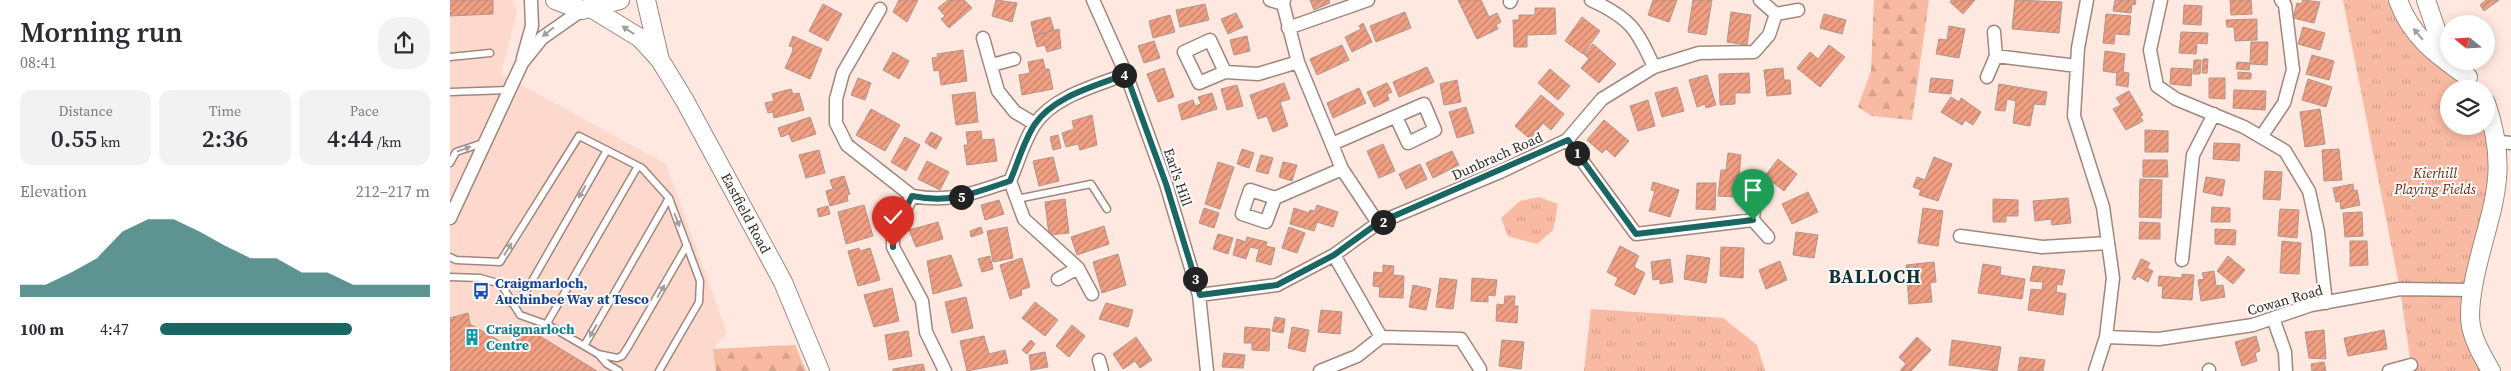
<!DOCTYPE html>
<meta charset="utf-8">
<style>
:root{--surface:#fff;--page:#f2f2f3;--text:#2b2b33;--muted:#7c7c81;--accent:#1a6662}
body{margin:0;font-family:"Source Serif 4",serif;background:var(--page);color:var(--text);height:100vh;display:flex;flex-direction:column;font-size:19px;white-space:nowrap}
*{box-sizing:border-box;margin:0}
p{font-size:16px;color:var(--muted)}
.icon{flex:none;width:28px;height:28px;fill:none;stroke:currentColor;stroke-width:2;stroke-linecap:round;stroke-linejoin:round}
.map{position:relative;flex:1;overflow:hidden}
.side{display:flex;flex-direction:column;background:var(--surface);width:450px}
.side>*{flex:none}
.needle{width:32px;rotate:288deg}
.fabs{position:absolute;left:1990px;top:15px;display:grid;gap:10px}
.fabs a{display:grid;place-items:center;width:55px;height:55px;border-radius:50%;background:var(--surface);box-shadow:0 2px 12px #0003;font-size:25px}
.pin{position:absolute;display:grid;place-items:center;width:42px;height:42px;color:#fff;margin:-51px -21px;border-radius:50% 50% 50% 0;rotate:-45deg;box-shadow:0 0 5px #0007}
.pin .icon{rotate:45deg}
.km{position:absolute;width:25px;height:25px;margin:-12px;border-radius:50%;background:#222;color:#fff;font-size:14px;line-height:25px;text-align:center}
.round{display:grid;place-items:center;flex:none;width:52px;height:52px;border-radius:20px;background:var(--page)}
.headline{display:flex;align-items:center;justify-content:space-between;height:85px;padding:0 20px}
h1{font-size:28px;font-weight:600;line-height:38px}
.metrics{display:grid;grid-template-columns:repeat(3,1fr);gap:8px;height:85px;padding:5px 20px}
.metrics div{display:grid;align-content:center;border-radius:12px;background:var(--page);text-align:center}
.metrics b{font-size:25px;font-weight:600}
.metrics small{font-size:14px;font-weight:400}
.metrics p{font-size:14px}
.chart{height:140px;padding:10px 20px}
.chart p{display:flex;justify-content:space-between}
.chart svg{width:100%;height:90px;margin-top:5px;fill:var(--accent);opacity:.7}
ul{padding:0 20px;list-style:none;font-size:16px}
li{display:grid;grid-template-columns:80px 60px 1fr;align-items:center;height:38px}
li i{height:12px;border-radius:6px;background:var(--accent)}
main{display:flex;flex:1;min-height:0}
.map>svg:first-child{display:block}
.built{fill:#fdd9cd}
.grass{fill:url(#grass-tufts)}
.forest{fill:url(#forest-firs)}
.building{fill:url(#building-hatch);stroke:#b0968d}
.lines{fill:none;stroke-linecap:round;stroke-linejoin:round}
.lane-casing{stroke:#a0877e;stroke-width:9}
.street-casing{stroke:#a0877e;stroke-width:15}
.secondary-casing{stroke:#a0877e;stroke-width:20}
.lane{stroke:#fff;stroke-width:6}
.street{stroke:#fff;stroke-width:12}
.secondary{stroke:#fff;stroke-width:18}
.oneway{fill:#a39f9d}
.route-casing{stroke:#fff;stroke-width:10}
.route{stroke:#1a6662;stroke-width:6}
.labels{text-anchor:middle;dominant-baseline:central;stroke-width:4;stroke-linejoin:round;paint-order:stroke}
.street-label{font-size:14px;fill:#332925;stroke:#fbfbfb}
.park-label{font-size:14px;font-style:italic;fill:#712a0c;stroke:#fbfbfb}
.transit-label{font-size:14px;font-weight:bold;fill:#164399;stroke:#fbfbfb;text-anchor:start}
.culture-label{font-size:14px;font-weight:bold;fill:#0d838f;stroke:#fbfbfb;text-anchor:start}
.district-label{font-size:19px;font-weight:bold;letter-spacing:1px;fill:#103331;stroke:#fbfbfb}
</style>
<main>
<section class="side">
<div class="headline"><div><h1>Morning run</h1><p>08:41</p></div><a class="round"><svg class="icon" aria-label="share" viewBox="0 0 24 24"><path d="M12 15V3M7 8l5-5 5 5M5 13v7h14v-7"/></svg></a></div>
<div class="metrics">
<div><p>Distance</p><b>0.55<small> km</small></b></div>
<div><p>Time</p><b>2:36</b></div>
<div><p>Pace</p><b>4:44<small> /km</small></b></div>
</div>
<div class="chart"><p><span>Elevation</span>212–217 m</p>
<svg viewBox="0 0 160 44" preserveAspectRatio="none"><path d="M0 44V38L10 38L20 32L30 25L40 12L50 6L60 6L70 12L80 19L90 25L100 25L110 32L120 32L130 38L140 38L150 38L160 38V44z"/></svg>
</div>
<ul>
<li><b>100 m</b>4:47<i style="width:71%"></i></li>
</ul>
</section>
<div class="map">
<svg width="2061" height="371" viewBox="0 0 2061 371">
<defs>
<pattern id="grass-tufts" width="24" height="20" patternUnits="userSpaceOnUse" patternTransform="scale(1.25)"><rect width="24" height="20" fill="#f9baa3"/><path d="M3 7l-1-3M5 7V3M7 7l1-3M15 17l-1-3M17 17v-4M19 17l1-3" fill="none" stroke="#d6a08c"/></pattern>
<pattern id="forest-firs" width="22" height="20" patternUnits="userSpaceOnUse" patternTransform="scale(1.25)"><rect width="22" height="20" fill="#f9baa3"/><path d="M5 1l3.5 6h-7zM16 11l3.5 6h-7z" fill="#d6a08c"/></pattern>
<pattern id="building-hatch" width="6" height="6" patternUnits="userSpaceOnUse" patternTransform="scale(1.25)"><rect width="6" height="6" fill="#f19f82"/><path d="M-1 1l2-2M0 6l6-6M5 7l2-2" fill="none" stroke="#c4826a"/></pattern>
</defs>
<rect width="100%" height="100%" fill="#ffe8e0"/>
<path class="built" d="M 0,0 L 62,0 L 67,13 L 51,74 L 216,164 L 277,333 L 263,349 L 266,371 L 0,371 Z"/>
<path class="grass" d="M 1893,0 L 1936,0 L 2018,77 L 2022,89 L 1999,89 L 1999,126 L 2035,126 L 2042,157 L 2042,187 L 2014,290 L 2033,371 L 1962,371 L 1950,289 Z
M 1089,197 L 1108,204 L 1103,230 L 1087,244 L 1058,236 L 1051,218 L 1070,201 Z
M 1141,309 L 1273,318 L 1307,345 L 1315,371 L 1134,371 Z"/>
<path class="forest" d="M 1424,0 L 1479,0 L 1462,120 L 1422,116 L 1408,107 L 1421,71 Z
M 345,345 L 356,371 L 266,371 L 263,349 Z"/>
<path class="building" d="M 0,0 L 43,0 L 43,14 L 0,16 Z
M 449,0 L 468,0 L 457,22 L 443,12 Z
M 498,0 L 514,0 L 522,8 L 499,28 L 491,19 L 495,16 L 488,8 Z
M 546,0 L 567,3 L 562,22 L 542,16 Z
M 860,0 L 879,0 L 880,3 L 864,10 Z
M 1008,0 L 1031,0 L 1039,17 L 1047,13 L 1051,22 L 1046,25 L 1048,29 L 1027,39 Z
M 1203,0 L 1227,0 L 1219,22 L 1198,15 Z
M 1243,0 L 1262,0 L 1256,35 L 1238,32 Z
M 1502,0 L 1525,0 L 1513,14 L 1500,2 Z
M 1565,0 L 1612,2 L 1609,33 L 1562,29 Z
M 1665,0 L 1686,0 L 1685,5 L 1682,4 L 1681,13 L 1663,11 Z
M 1780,0 L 1801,0 L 1802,14 L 1781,15 Z
M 1853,0 L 1870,2 L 1864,23 L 1843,18 L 1847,3 L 1851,4 Z
M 2036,0 L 2049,0 L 2034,11 L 2030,5 Z
M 373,4 L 392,14 L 378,41 L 359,31 Z
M 755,4 L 759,20 L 730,27 L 726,10 Z
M 1734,5 L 1752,6 L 1751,25 L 1733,24 Z
M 1085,8 L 1105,8 L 1106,34 L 1077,35 L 1077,47 L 1064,47 L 1063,20 L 1069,20 L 1069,15 L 1085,15 Z
M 955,12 L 961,28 L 926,42 L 920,26 Z
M 1281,12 L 1301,15 L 1297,45 L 1277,42 Z
M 786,13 L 793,27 L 778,34 L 771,19 Z
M 1374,14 L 1396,20 L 1392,34 L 1370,28 Z
M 1656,14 L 1681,16 L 1679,35 L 1665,34 L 1664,44 L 1653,43 Z
M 720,15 L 725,32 L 703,38 L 699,21 Z
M 600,17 L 604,30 L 584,36 L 581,22 Z
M 1132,17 L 1150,31 L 1133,54 L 1115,41 Z
M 1807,19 L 1807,40 L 1785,41 L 1784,27 L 1777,27 L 1776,20 Z
M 913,23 L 922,42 L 902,52 L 895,37 L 911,29 L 909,26 Z
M 1499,26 L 1515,29 L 1509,58 L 1486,54 L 1489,39 L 1497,40 Z
M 1853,27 L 1875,33 L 1870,50 L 1848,44 Z
M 609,29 L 611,48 L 597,52 L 595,45 L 587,47 L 584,36 Z
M 1731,32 L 1758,33 L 1757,44 L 1747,43 L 1746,54 L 1729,53 Z
M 343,36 L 372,49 L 360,79 L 335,68 L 342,53 L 343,47 L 339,46 Z
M 797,36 L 800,51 L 784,55 L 780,40 Z
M 704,41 L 710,58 L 694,63 L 688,46 Z
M 1801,42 L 1818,42 L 1817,65 L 1800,64 Z
M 1143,44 L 1166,64 L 1149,83 L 1131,68 L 1139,59 L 1134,54 Z
M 892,45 L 899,60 L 867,75 L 860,59 Z
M 1379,45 L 1395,57 L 1370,87 L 1347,68 L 1360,52 L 1368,59 Z
M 513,50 L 517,81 L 491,85 L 489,70 L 484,71 L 482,58 L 488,57 L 487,54 Z
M 1655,51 L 1675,54 L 1673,72 L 1679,73 L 1678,87 L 1666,85 L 1667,73 L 1653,71 Z
M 443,52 L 459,61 L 449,79 L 433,70 Z
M 1862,55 L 1884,61 L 1879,80 L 1856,74 Z
M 593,59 L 595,69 L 599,69 L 603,89 L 572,95 L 569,75 L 580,73 L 578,62 Z
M 1753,59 L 1758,59 L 1757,73 L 1752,73 Z
M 1744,60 L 1751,60 L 1750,74 L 1743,74 Z
M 1787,62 L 1800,63 L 1799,70 L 1786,69 Z
M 977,67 L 984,82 L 949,97 L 943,82 Z
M 714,68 L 724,97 L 708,102 L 697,74 Z
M 1333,68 L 1334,80 L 1340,80 L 1341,94 L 1317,96 L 1314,70 Z
M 1721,68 L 1742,69 L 1741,86 L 1720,84 Z
M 1100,69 L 1120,86 L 1108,100 L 1088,83 Z
M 1788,72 L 1801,73 L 1801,79 L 1788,79 Z
M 1299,73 L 1300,93 L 1285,93 L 1285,104 L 1270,105 L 1269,74 Z
M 1257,75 L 1266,105 L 1256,108 L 1255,104 L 1247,107 L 1239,80 Z
M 408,78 L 421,83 L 415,100 L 401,95 Z
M 1481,78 L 1503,80 L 1501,94 L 1479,92 Z
M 1759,78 L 1775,78 L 1775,99 L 1759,98 Z
M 1858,79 L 1882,87 L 1876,107 L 1852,100 Z
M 1007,80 L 1011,102 L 994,105 L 990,84 Z
M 834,83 L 840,99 L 830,102 L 838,126 L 823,132 L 817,116 L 808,119 L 800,95 Z
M 937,83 L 942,92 L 937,94 L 939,100 L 924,107 L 917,92 Z
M 1549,84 L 1597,92 L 1595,105 L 1584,104 L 1580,126 L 1563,123 L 1566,101 L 1557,99 L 1555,111 L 1545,110 Z
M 787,85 L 793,106 L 777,110 L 771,89 Z
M 1227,87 L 1234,111 L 1212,117 L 1205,93 Z
M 909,88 L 916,103 L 883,118 L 877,103 Z
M 341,89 L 343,94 L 349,93 L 354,110 L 324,118 L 323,112 L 318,113 L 315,103 L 324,101 L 322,94 Z
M 1784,90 L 1816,91 L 1815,110 L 1783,108 Z
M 1679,91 L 1693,115 L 1690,116 L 1693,121 L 1676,130 L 1663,109 L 1671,105 L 1666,98 Z
M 525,92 L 528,122 L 506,125 L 502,95 Z
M 762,93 L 767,109 L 732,120 L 728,105 L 743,100 L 745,106 L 751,104 L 748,97 Z
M 1091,95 L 1114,114 L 1101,130 L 1093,123 L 1080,139 L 1065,126 Z
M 1501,97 L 1509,102 L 1511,98 L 1531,112 L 1523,125 L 1515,120 L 1512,125 L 1491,112 Z
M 1198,100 L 1205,126 L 1188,131 L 1180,106 Z
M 1016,107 L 1024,133 L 1007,138 L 999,112 Z
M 421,109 L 450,125 L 435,151 L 406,135 Z
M 1870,109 L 1875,144 L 1855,147 L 1850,112 Z
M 642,115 L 647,145 L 630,150 L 628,144 L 616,147 L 612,133 L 624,129 L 622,121 Z
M 360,117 L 366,134 L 342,142 L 339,134 L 331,137 L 328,128 Z
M 1154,120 L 1179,141 L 1165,157 L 1156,149 L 1152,153 L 1137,140 Z
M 1695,130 L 1718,131 L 1718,152 L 1695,152 Z
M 531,131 L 532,140 L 544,139 L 547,161 L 517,165 L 514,145 L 518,145 L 516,132 Z
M 481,132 L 487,135 L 480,146 L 475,142 Z
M 487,135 L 492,138 L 486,149 L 480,146 Z
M 608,135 L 611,148 L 603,150 L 600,137 Z
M 455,137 L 470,145 L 456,171 L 441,162 Z
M 1764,143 L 1790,144 L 1789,161 L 1763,159 Z
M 933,144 L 945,171 L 929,178 L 917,151 Z
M 792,149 L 804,153 L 799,168 L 787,164 Z
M 1889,149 L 1892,180 L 1874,181 L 1872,150 Z
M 369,150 L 375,173 L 356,178 L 349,155 Z
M 1002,151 L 1009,165 L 983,178 L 976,163 Z
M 1278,153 L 1291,155 L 1287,197 L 1268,196 L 1271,170 L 1276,170 Z
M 811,155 L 823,158 L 818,174 L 806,171 Z
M 603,157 L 609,181 L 589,186 L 583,161 Z
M 1484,157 L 1502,164 L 1488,201 L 1469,195 L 1471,190 L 1463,187 L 1467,177 L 1475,180 Z
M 1328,159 L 1347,174 L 1334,191 L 1315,176 Z
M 1693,160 L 1717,160 L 1718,177 L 1693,177 Z
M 477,161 L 499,172 L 490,190 L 468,179 Z
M 768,162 L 784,167 L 770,209 L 755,204 Z
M 833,162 L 847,165 L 842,181 L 829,177 Z
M 970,164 L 977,179 L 956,189 L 949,174 Z
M 1815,171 L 1832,172 L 1830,200 L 1813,199 Z
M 394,176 L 397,185 L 383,189 L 380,180 Z
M 1756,177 L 1775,180 L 1772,196 L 1753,192 Z
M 1690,179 L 1712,180 L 1711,218 L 1689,217 Z
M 1203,182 L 1229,190 L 1220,217 L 1199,211 L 1205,191 L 1201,190 Z
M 1247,183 L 1266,183 L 1265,210 L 1246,209 Z
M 1903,184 L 1904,191 L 1907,190 L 1910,205 L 1891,209 L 1890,201 L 1886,202 L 1883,188 Z
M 397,185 L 400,194 L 397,195 L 398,201 L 380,206 L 376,191 Z
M 1358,192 L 1368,212 L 1342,224 L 1332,204 Z
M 1618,198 L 1621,223 L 1602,225 L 1601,219 L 1585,221 L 1583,201 Z
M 615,199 L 619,233 L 599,235 L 595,202 Z
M 1543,199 L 1568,200 L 1568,216 L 1556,216 L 1556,222 L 1543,222 Z
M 549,200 L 554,214 L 535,220 L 531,205 Z
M 414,205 L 423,236 L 396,244 L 388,212 Z
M 867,205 L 888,212 L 883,227 L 867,222 L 864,231 L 840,224 L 844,208 L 859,213 L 860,210 L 865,211 Z
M 378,206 L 380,214 L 369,217 L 367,209 Z
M 1762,207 L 1780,208 L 1780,222 L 1761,222 Z
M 754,208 L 769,213 L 764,228 L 749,223 Z
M 1473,208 L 1493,211 L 1488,246 L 1468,243 Z
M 1830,209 L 1849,210 L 1847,238 L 1828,236 Z
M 1912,212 L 1913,236 L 1895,237 L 1893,213 Z
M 488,222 L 493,239 L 466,247 L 459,230 Z
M 1690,222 L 1710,223 L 1710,239 L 1689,239 Z
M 654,226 L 659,244 L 627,255 L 621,237 Z
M 531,227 L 533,233 L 521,237 L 520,231 Z
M 557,227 L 563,258 L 543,262 L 537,231 Z
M 839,227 L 855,233 L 847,253 L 832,248 Z
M 1765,229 L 1786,230 L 1785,245 L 1765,244 Z
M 1346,232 L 1368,235 L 1364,258 L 1343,255 Z
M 768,234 L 783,238 L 778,254 L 763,249 Z
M 797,237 L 817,242 L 816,246 L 825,248 L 821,265 L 806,261 L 809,249 L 800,247 L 796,259 L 783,255 L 787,239 L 796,242 Z
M 1832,241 L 1851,243 L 1849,274 L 1830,273 Z
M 1900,241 L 1917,241 L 1918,265 L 1900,266 Z
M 1170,246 L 1189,256 L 1184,267 L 1195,273 L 1185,295 L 1165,285 L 1168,278 L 1157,272 Z
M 1271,247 L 1294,248 L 1293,278 L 1270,276 Z
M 409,248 L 410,251 L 420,248 L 430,280 L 408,286 L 398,251 Z
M 668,254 L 676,285 L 652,293 L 643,262 Z
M 501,255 L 512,286 L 483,294 L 477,261 Z
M 1237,255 L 1260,258 L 1256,283 L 1234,279 Z
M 540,256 L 543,269 L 532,272 L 528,259 Z
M 1778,256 L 1795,270 L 1783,284 L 1767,271 Z
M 572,258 L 580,287 L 571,290 L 572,295 L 560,299 L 550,265 Z
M 1220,259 L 1223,282 L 1210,284 L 1210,279 L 1203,280 L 1201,262 Z
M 1691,259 L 1700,263 L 1697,268 L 1703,271 L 1698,282 L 1687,276 L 1685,280 L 1682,278 Z
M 1330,261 L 1337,280 L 1316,289 L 1309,270 Z
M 1484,262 L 1486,282 L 1480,283 L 1482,302 L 1459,304 L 1456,265 Z
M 1533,264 L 1551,267 L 1550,275 L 1575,279 L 1572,299 L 1528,293 Z
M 933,265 L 944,266 L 943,275 L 954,276 L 953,298 L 929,297 L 930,287 L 923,286 L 924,272 L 933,273 Z
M 1583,266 L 1615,270 L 1612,285 L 1607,284 L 1606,292 L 1616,294 L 1613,315 L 1578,310 L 1581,289 L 1592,290 L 1593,282 L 1580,281 Z
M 1764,271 L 1766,286 L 1773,285 L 1775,297 L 1751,301 L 1748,280 L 1754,279 L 1752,273 Z
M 1732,274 L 1744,275 L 1742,300 L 1712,298 L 1713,286 L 1708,286 L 1709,276 L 1732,278 Z
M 990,278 L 1007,280 L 1003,309 L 986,307 Z
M 1022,278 L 1047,280 L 1045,296 L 1038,295 L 1038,302 L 1021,301 Z
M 963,285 L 981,289 L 976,310 L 959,307 Z
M 442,288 L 449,321 L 424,327 L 414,295 Z
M 1055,296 L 1065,296 L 1064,306 L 1068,306 L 1067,323 L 1046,321 L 1047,304 L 1054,305 Z
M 516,297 L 523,328 L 502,333 L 495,302 Z
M 585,302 L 608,320 L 595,336 L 572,318 Z
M 656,303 L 683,310 L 678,327 L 649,319 Z
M 871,310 L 892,312 L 890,334 L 868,332 Z
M 18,313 L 20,324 L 62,348 L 75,327 L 147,371 L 0,371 L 0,318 Z
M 825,317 L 835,319 L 833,333 L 822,331 Z
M 622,325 L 635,336 L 619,357 L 606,346 Z
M 795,327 L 820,329 L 819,351 L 802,350 L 802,343 L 794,343 Z
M 842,327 L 859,330 L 855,352 L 838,348 Z
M 1874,330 L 1876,359 L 1859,358 L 1855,332 Z
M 1934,330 L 1937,349 L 1898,356 L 1894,338 Z
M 458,331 L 462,356 L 439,360 L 435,335 Z
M 534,336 L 539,354 L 555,350 L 558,363 L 517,371 L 510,341 Z
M 1806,336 L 1810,351 L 1805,353 L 1807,361 L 1792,366 L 1785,342 Z
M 686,337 L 702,360 L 690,368 L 685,361 L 673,369 L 663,354 Z
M 1467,337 L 1481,350 L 1461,371 L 1450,371 L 1456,364 L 1449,357 Z
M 581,340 L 585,344 L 577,354 L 572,350 Z
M 1052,340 L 1074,342 L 1071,369 L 1049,366 Z
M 1502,340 L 1551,347 L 1547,371 L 1499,365 Z
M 595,352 L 598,367 L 581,370 L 579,355 Z
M 774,353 L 795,355 L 793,368 L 772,367 Z
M 1570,357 L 1595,360 L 1593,371 L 1568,371 Z
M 1874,362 L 1876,371 L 1862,371 L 1861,364 Z
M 473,364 L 475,371 L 443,371 L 443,369 Z"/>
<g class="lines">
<g class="lane-casing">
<path id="lane" d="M 0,57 L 40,53
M 0,92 L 59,90
M 0,163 L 6,152 L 33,143
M 567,199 L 641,184 L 657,209
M 0,257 L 6,260 L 50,262 L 129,136 L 192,168 L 219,198 L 250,281 L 249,302 L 209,371
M 0,277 L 30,278 L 51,284 L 70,315 L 98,325 L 148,354 L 167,358 L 172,356 L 178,347 L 237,245
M 61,303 L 70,298 L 78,288 L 157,150
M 96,325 L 188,166
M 134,346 L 219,198
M 149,355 L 157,364 L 169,371"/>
</g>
<g class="street-casing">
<path id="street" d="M 643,0 L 676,74 L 716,184 L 749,295 L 757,371
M 820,0 L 833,4
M 834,0 L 833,4 L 848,62 L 892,169 L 928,223
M 1141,0 C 1180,18 1187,29 1204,67
M 1310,0 L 1326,14 L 1348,10
M 1637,0 L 1628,48 L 1624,116 L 1653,207 L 1663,278 L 1656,337 L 1645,371
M 1711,0 L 1700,50 L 1707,86 L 1726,99 L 1794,127 L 1835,151 L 1859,191 L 1868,232 L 1876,303
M 1060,2 L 1061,0
M 430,9 L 393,73 L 386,99 L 386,123 L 397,145 L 462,196
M 838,28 L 918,0
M 533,38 L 548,91 L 565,112 L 585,124
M 1546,56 L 1627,66
M 73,58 L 82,26 L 81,0
M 542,65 L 564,59
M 775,72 L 760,40 L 734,52 L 749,83 L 775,72 L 808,74 L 848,62
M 1537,77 L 1546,56 L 1544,32
M 1811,137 L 1834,103 L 1843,70 L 1835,5 L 1831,0
M 1117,140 L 1186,234 L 1303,220
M 2051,142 L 2061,143
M 882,144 L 974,104 L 985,130 L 958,143 L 946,117
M 560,181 L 574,219 L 628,268 L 642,294
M 1305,195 L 1303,220 L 1318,237
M 825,198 L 816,222 L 792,214 L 800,190 L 825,198 L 892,169
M 0,218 L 72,63 L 92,38 L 132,10
M 1510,236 L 1592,247 L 1658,243
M 884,255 L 931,337 L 1011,339 L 1030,369
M 1732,260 L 1743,155 L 1764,114
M 608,279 L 628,268
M 749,295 L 827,285 L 884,255 L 928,223 L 1050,172 L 1117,140 L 1152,99 L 1204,67 L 1249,53 L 1304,52 L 1319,35 L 1326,14
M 1823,318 L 1835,352 L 1836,371
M 1656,337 L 1709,339 L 1803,325 L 1861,305 L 1950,289 L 2022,290
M 649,360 L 652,371
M 495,371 L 476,332 L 472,301 L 443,247 L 443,234 L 462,196 C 502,203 523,193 560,181 C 568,163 574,140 585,124 C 604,96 646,86 676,74
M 870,371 L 907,356 L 931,337
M 1759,371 L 1759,370
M 1939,371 L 1961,365"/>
</g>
<g class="secondary-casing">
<path id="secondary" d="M 105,0 L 132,10 L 170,0
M 196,0 L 209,56
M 1948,0 C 1961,37 1987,55 2018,77
M 1976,0 L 1990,41 L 1999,52
M 141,8 L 190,38 L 210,60 L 235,101 L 333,282 L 370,371
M 2036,103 C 2061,175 2040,208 2025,276 C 2022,291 2018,311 2021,326 C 2024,342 2033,357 2041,371"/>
</g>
<use href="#lane" class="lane"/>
<use href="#street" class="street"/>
<use href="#secondary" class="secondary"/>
</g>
<defs><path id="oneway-solid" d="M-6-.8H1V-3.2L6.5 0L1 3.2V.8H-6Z" transform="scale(1.25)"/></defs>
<g class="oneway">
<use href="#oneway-solid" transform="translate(178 30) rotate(-146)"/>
<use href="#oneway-solid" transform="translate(98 32) rotate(141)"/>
<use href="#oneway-solid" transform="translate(1968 34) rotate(-130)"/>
<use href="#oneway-solid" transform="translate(14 149) rotate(-19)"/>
<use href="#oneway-solid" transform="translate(132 192) rotate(119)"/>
<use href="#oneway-solid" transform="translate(227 220) rotate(69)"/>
<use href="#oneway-solid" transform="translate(58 249) rotate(-58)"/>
<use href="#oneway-solid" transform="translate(211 291) rotate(-60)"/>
<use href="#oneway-solid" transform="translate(143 331) rotate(120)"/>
</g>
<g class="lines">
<g class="route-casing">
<path id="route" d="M 443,247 L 443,234 L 462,196 C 502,204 523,193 560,181 C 568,163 574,140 585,124 C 604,96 646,86 676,74 L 716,184 L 750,295 L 827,285 L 884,255 L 928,223 L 1118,140 L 1186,234 L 1303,220"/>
</g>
<use href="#route" class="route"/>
</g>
<defs>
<g id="bus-bare" transform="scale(1.35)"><path d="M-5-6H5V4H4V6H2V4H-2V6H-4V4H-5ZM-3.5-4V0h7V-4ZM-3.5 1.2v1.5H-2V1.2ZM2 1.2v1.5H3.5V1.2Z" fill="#1a4fb4" stroke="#fbfbfb" stroke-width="2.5" paint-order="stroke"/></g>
<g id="building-bare" transform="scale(1.35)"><path d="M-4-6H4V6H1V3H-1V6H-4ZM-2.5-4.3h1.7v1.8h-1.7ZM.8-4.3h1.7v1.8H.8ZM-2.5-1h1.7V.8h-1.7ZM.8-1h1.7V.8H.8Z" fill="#0f9aa8" stroke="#fbfbfb" stroke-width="2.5" paint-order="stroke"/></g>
</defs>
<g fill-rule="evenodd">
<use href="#bus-bare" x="31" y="291"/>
<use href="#building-bare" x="22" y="337"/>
</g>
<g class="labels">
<g class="street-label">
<text transform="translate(1047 156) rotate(-24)">Dunbrach Road</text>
<text transform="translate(728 177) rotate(71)">Earl's Hill</text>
<text transform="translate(296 213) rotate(62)">Eastfield Road</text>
<text transform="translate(1835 300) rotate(-16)">Cowan Road</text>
</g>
<g class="park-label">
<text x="1985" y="173">Kierhill<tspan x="1985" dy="16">Playing Fields</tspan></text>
</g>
<g class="transit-label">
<text x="45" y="283">Craigmarloch,<tspan x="45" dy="16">Auchinbee Way at Tesco</tspan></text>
</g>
<g class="culture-label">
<text x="36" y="329">Craigmarloch<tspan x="36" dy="16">Centre</tspan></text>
</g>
<g class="district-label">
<text x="1425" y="276">BALLOCH</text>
</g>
</g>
</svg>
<div class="fabs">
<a><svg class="needle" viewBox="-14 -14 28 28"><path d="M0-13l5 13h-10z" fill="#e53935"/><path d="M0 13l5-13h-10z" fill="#7c7c81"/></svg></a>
<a><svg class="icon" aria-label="layers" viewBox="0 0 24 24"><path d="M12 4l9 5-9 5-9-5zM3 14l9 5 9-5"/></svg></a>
</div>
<div class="pin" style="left:1303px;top:220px;background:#1e9e55"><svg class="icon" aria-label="arrive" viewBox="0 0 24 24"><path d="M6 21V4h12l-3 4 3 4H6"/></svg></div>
<div class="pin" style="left:443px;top:247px;background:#d93025"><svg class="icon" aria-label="check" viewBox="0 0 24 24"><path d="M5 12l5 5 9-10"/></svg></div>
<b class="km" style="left:1127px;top:153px">1</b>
<b class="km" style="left:933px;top:222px">2</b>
<b class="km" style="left:745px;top:279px">3</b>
<b class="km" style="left:674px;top:75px">4</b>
<b class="km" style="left:511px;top:197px">5</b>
</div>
</main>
